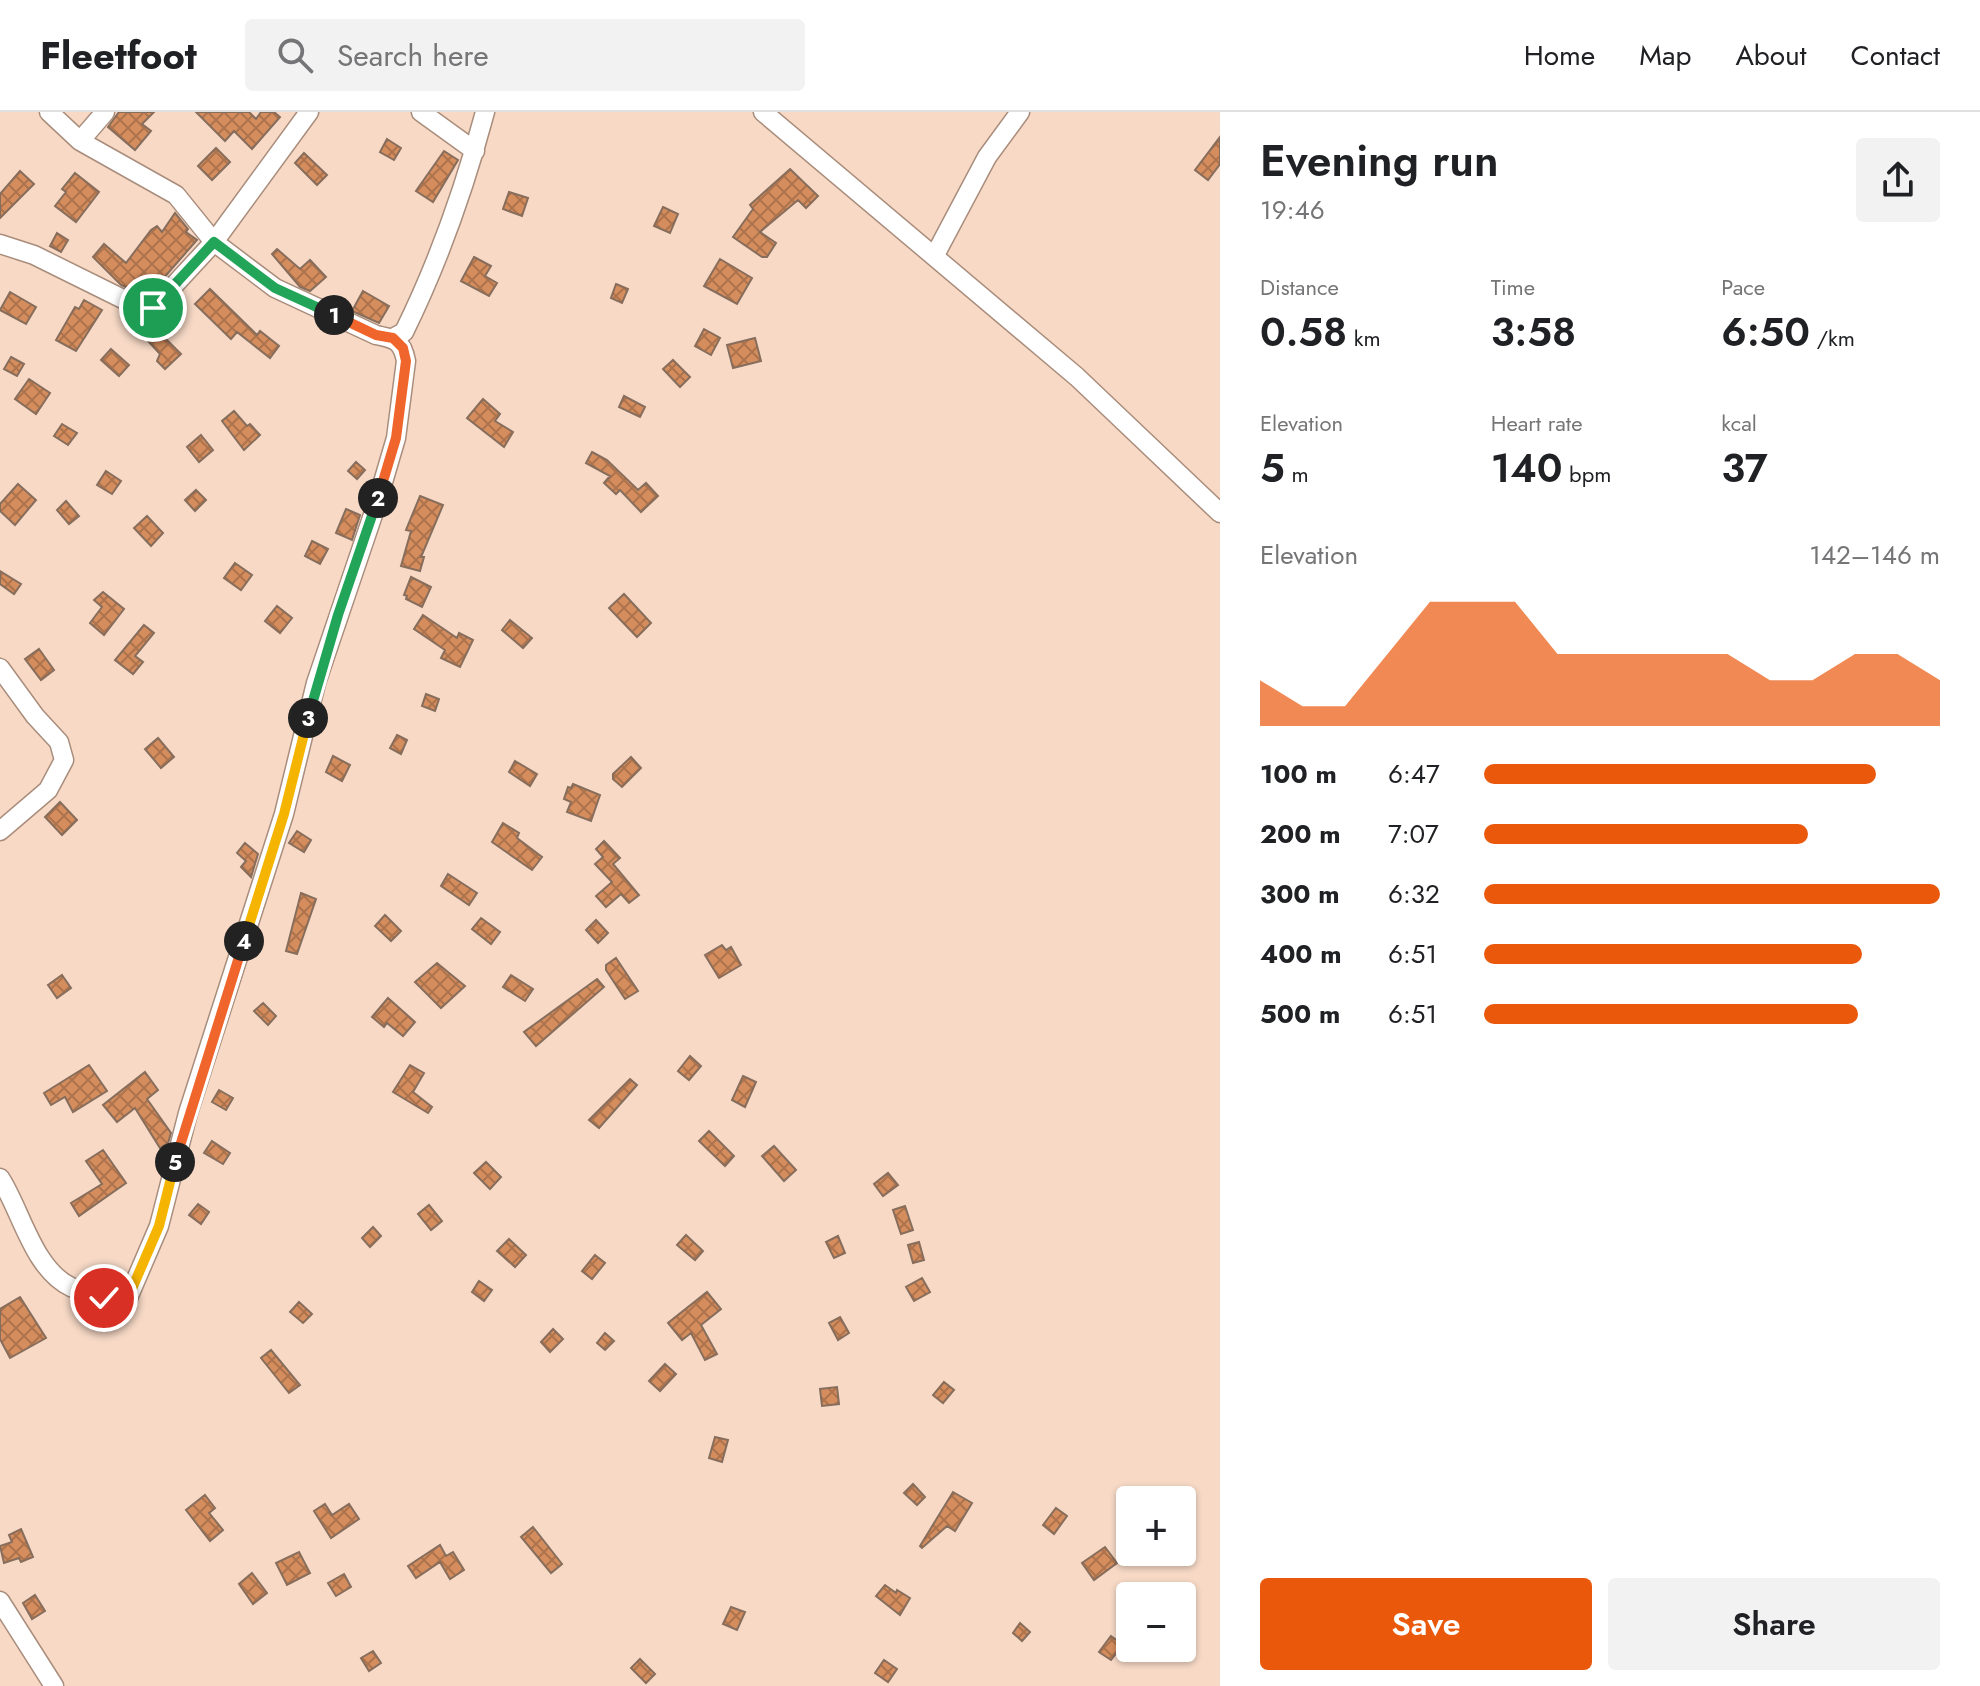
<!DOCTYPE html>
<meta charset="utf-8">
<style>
:root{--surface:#fff;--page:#f2f2f2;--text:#202124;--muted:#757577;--line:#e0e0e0;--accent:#ea580c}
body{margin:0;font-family:Jost,sans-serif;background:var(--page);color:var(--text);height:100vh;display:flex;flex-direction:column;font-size:30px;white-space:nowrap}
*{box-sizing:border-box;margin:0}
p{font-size:26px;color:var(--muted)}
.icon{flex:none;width:44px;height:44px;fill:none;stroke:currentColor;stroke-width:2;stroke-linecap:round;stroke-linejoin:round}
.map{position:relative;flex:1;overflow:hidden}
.sheet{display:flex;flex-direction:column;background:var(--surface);width:760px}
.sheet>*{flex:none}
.fabs{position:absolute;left:1116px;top:1374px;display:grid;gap:16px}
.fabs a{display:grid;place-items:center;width:80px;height:80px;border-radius:8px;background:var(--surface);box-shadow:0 2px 6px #0004;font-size:40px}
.pin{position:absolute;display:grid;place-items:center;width:68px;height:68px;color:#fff;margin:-34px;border:4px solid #fff;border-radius:50%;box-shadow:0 2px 8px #0007}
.km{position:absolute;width:40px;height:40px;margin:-20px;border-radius:50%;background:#222;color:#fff;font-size:22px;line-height:40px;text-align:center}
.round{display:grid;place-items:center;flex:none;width:84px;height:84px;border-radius:8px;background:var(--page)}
.head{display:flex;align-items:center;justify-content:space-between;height:136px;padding:0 40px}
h1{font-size:44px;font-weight:600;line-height:60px}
.stats{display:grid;grid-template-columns:repeat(3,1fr);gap:12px;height:136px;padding:8px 40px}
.stats div{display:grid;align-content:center}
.stats b{font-size:40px;font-weight:600}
.stats small{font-size:22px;font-weight:400}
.stats p{font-size:22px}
.chart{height:224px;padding:16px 40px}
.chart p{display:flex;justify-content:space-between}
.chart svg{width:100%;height:144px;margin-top:8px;fill:var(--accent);opacity:.7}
.action{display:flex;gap:16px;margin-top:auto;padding:16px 40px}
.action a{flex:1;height:92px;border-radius:8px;background:var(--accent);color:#fff;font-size:32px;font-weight:600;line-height:92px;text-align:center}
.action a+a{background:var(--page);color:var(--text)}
ul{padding:0 40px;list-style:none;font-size:26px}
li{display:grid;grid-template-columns:128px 96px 1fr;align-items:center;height:60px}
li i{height:20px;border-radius:10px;background:var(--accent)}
header{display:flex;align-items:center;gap:48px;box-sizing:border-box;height:112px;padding:0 40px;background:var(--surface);border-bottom:2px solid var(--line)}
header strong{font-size:38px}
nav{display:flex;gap:44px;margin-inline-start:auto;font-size:28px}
.search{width:560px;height:72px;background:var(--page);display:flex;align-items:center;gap:20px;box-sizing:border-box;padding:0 28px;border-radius:8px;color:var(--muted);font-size:30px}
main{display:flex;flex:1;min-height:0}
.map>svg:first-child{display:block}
.building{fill:url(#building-cross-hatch);stroke:#876d5c;stroke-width:2}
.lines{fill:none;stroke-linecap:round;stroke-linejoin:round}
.street-casing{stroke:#a98d7c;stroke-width:21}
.street{stroke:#fff;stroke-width:18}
.split-1-casing{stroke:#fff;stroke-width:16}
.split-2-casing{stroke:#fff;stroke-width:16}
.split-3-casing{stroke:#fff;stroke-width:16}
.split-4-casing{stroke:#fff;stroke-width:16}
.split-5-casing{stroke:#fff;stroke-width:16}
.split-6-casing{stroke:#fff;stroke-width:16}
.split-1{stroke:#22a559;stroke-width:10}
.split-2{stroke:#f0652b;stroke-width:10}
.split-3{stroke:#22a559;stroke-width:10}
.split-4{stroke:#f5b400;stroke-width:10}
.split-5{stroke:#f0652b;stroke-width:10}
.split-6{stroke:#f5b400;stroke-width:10}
</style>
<header>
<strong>Fleetfoot</strong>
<div class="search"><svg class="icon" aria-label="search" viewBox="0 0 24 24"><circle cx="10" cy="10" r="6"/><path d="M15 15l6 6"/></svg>Search here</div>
<nav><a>Home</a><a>Map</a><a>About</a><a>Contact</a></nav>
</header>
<main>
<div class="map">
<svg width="1220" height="1574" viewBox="0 0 1220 1574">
<defs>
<pattern id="building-cross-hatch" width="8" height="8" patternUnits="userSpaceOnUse" patternTransform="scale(2)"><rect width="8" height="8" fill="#d58d5d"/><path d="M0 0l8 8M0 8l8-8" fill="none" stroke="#ad734c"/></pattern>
</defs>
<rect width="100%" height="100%" fill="#f7d9c6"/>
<path class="building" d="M 119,0 L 154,0 L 142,12 L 151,19 L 135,38 L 108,15 Z
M 196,0 L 249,0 L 256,7 L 261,0 L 274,0 L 280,5 L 252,37 L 234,19 L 225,29 Z
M 1220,25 L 1220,52 L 1208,68 L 1195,58 Z
M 387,27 L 401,36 L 394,48 L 380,40 Z
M 216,36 L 230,50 L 212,68 L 198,54 Z
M 444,39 L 458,48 L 433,90 L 416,79 Z
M 304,41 L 327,63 L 317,73 L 295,51 Z
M 790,57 L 818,84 L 806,96 L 798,88 L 760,120 L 776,131 L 767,145 L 762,145 L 733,125 L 753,97 L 750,93 Z
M 20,59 L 34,72 L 0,106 L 0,82 Z
M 75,61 L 99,80 L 76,110 L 55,94 L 66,80 L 62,77 Z
M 509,80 L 528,86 L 522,104 L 503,97 Z
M 663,95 L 678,102 L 670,121 L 654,114 Z
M 175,101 L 188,117 L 186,120 L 197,128 L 161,169 L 156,165 L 139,181 L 121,173 L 93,145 L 104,132 L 126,151 L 151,118 L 157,114 L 162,120 Z
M 57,121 L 68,128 L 61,140 L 50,134 Z
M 277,137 L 300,157 L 310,148 L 326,165 L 310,179 L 300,175 L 272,142 Z
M 474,145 L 491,154 L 485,164 L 497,171 L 489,184 L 461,169 Z
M 720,147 L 752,166 L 737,192 L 704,174 Z
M 616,172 L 628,177 L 622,191 L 611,186 Z
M 210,177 L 257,223 L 260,219 L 279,234 L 270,246 L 237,220 L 231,227 L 195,192 Z
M 363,179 L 389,194 L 379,211 L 352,199 Z
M 10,180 L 36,195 L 26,212 L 0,198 Z
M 84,188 L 102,198 L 76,239 L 56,228 L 75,195 L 79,197 Z
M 148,209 L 181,242 L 165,257 L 157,249 L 160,242 L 138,218 Z
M 704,217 L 720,226 L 711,243 L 695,234 Z
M 755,226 L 761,249 L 733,256 L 727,233 Z
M 111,237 L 129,253 L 119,264 L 101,248 Z
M 11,245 L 24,252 L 17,264 L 4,257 Z
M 673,248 L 690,265 L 680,275 L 663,257 Z
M 29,267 L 50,281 L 36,302 L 15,287 Z
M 624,284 L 645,295 L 640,305 L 619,295 Z
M 483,287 L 500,302 L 495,309 L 513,320 L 504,335 L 467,306 Z
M 234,299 L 247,314 L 250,312 L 260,323 L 244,338 L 222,309 Z
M 62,312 L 77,321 L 68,333 L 54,324 Z
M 201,323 L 213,338 L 199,350 L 187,335 Z
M 592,340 L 607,348 L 638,378 L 646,371 L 658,384 L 641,400 L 620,378 L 616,382 L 604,371 L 610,364 L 586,351 Z
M 356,350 L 365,358 L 357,367 L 348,359 Z
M 106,359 L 121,369 L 112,382 L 97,373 Z
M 18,372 L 36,388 L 15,413 L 0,399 L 0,392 Z
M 196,378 L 206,388 L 195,399 L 185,388 Z
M 420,384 L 443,393 L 421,445 L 424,445 L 420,459 L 401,454 L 411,419 L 406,418 Z
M 66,389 L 79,404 L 69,412 L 57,398 Z
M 346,397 L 360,403 L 352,428 L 336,421 Z
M 147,404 L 163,421 L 151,434 L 134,416 Z
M 312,429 L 328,437 L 320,452 L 305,444 Z
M 235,451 L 252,463 L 241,478 L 224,466 Z
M 0,459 L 21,472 L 14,482 L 0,472 Z
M 411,465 L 431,475 L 422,495 L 406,487 L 407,484 L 404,483 Z
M 103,480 L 124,497 L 104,523 L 90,511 L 102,495 L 94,488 Z
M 624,482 L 651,511 L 637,525 L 609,496 Z
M 277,494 L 292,506 L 280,521 L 265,509 Z
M 423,503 L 457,526 L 459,521 L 473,528 L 460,555 L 441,546 L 445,538 L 414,517 Z
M 510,508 L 532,526 L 523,536 L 502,518 Z
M 144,513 L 154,521 L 135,544 L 143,550 L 133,562 L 115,548 Z
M 39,537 L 54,558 L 41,568 L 25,547 Z
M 426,582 L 439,587 L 435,599 L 422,594 Z
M 397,623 L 407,628 L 401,642 L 390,636 Z
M 158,626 L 174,645 L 161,656 L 145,637 Z
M 333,644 L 350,653 L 342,669 L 326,660 Z
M 631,645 L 641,656 L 622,675 L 613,667 L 613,662 Z
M 515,649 L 537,662 L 530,674 L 509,660 Z
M 573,672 L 600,683 L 591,709 L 567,700 L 571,690 L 564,687 L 568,675 L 571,676 Z
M 60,690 L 77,708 L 62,723 L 45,705 Z
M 503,711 L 519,721 L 517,726 L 542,745 L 532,758 L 492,730 Z
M 297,719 L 311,728 L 304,740 L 289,731 Z
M 604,729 L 620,746 L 613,752 L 639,783 L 629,791 L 621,782 L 606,795 L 596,784 L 612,770 L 595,752 L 603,745 L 596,737 Z
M 245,731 L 258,742 L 251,765 L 241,755 L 246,749 L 237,741 Z
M 448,762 L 477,781 L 469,793 L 441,774 Z
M 301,781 L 316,787 L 297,842 L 286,839 Z
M 385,803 L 401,819 L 391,829 L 375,814 Z
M 481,806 L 500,820 L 491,832 L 472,817 Z
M 596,808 L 608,821 L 598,831 L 586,818 Z
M 722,833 L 726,838 L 731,835 L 741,853 L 719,866 L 705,843 Z
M 616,846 L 638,879 L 625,887 L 606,858 L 606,853 Z
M 437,851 L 465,874 L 441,896 L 415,870 Z
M 62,863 L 71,876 L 57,886 L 48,873 Z
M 511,863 L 533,877 L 525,889 L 503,875 Z
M 597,867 L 604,875 L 536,934 L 524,920 Z
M 388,886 L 415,910 L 403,924 L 387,911 L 384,915 L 372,905 Z
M 263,891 L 276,904 L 268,913 L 254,899 Z
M 690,944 L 701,954 L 689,968 L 678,959 Z
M 89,953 L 107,979 L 73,1000 L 65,985 L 51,993 L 44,981 Z
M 410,953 L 424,961 L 413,980 L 432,995 L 428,1001 L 393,980 Z
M 145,960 L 158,978 L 147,987 L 171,1021 L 168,1031 L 160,1036 L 135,996 L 117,1010 L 103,993 Z
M 743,964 L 756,970 L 745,995 L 732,988 Z
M 630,967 L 637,973 L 599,1016 L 589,1008 Z
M 219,978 L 233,986 L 226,998 L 212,990 Z
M 709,1019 L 734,1044 L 725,1054 L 699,1029 Z
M 212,1029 L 230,1041 L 223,1052 L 204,1041 Z
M 774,1034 L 796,1058 L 784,1069 L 762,1044 Z
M 103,1038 L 126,1071 L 79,1104 L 71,1091 L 102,1072 L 86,1049 Z
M 486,1050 L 501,1065 L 490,1077 L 474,1061 Z
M 888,1061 L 898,1073 L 883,1084 L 874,1072 Z
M 198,1092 L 209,1100 L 201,1112 L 189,1103 Z
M 429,1093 L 442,1109 L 431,1118 L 418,1102 Z
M 905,1094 L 913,1118 L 901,1122 L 893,1098 Z
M 373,1115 L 381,1124 L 370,1135 L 362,1126 Z
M 686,1123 L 703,1139 L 695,1148 L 677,1133 Z
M 838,1124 L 845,1141 L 834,1146 L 826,1130 Z
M 509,1127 L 526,1143 L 515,1155 L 497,1139 Z
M 919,1130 L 924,1148 L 913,1151 L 908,1133 Z
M 595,1143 L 605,1151 L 592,1167 L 582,1159 Z
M 922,1166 L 930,1180 L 914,1189 L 906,1175 Z
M 479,1169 L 492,1178 L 484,1189 L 472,1180 Z
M 707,1180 L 721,1197 L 701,1213 L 717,1242 L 705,1248 L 691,1221 L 682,1228 L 668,1211 Z
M 20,1185 L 46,1226 L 10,1246 L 0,1227 L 0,1197 Z
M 299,1190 L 312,1202 L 303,1211 L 290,1200 Z
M 840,1205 L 849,1221 L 838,1228 L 829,1211 Z
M 553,1217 L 563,1227 L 550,1240 L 541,1230 Z
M 605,1221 L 614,1229 L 605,1238 L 597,1231 Z
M 271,1238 L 300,1273 L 289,1281 L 261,1246 Z
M 665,1252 L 676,1262 L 660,1279 L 649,1269 Z
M 944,1270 L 954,1278 L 943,1291 L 933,1283 Z
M 837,1275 L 839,1292 L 822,1294 L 820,1277 Z
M 715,1325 L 728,1328 L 722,1350 L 709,1346 Z
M 913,1372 L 925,1385 L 917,1393 L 904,1381 Z
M 953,1380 L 972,1391 L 955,1419 L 947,1414 L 922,1436 L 920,1434 Z
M 205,1383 L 215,1396 L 209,1401 L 223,1418 L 210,1429 L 186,1398 Z
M 325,1392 L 332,1403 L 349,1392 L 359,1407 L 331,1426 L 314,1399 Z
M 1056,1396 L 1067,1404 L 1054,1422 L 1043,1413 Z
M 533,1415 L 562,1452 L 551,1461 L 521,1425 Z
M 21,1417 L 33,1445 L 21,1450 L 19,1446 L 4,1451 L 0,1434 L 12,1430 L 9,1423 Z
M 440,1433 L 446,1444 L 453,1440 L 464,1458 L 450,1467 L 440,1450 L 416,1466 L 408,1454 Z
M 1105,1435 L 1117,1451 L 1094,1468 L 1082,1451 Z
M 299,1440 L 310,1461 L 287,1473 L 276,1451 Z
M 252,1461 L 267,1481 L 253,1492 L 239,1472 Z
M 344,1462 L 351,1475 L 336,1484 L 328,1471 Z
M 885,1473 L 896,1481 L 897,1478 L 910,1486 L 900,1503 L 876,1484 Z
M 35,1483 L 45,1499 L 32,1507 L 23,1491 Z
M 731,1495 L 745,1500 L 737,1518 L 723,1512 Z
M 1020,1511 L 1030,1520 L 1022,1529 L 1013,1521 Z
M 1111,1524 L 1123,1533 L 1111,1548 L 1099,1540 Z
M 373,1539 L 381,1551 L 369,1559 L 361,1546 Z
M 640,1547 L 655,1562 L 646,1571 L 631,1556 Z
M 884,1548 L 897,1557 L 888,1570 L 875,1561 Z"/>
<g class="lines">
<g class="street-casing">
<path id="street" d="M 421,0 L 475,39
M 763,0 L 1077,265 L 1220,401
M 80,29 L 105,0
M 0,132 L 34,143 L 133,192 L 146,197 L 153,196 L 214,130 L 309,0
M 935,143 L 987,45 L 1020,0
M 393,226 L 404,220 C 440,147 464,78 485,0
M 0,556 L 35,604 L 59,630 L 64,648 L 48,678 L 0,719
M 0,1066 C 21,1098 33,1157 71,1175 C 88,1183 108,1187 125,1193 L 159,1114 L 188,1001 L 284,702 L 316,571 L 376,394 L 396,326 L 406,249 C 402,228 395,227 376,223 L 275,176 L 214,130 L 176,83 L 80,29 L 49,0
M 0,1489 L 54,1574"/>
</g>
<use href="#street" class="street"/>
</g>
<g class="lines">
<g class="split-1-casing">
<path id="split-1" d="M 153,196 L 214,130 L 275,176 L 334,203"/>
</g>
<g class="split-2-casing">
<path id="split-2" d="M 334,203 L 376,223 L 393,226 L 403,236 L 406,249 L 396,326 L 378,386"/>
</g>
<g class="split-3-casing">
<path id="split-3" d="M 308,606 L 338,503 L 378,386"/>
</g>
<g class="split-4-casing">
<path id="split-4" d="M 244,829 L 284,702 L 308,606"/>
</g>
<g class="split-5-casing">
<path id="split-5" d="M 175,1050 L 244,829"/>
</g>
<g class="split-6-casing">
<path id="split-6" d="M 104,1186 L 125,1193 L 159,1114 L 175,1050"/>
</g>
<use href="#split-1" class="split-1"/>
<use href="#split-2" class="split-2"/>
<use href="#split-3" class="split-3"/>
<use href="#split-4" class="split-4"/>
<use href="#split-5" class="split-5"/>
<use href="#split-6" class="split-6"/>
</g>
</svg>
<div class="fabs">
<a>+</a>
<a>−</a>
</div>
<div class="pin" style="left:153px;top:196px;background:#1e9e55"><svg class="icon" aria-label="arrive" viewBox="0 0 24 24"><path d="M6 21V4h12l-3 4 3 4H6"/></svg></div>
<div class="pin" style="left:104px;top:1186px;background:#d93025"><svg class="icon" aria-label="check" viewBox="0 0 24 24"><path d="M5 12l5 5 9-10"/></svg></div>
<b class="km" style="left:334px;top:203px">1</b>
<b class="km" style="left:378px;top:386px">2</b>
<b class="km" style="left:308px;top:606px">3</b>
<b class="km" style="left:244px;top:829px">4</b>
<b class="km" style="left:175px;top:1050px">5</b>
</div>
<section class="sheet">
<div class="head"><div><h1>Evening run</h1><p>19:46</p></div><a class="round"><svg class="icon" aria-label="share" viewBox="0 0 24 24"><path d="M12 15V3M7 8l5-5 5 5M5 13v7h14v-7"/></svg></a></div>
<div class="stats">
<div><p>Distance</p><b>0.58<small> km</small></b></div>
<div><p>Time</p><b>3:58</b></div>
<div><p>Pace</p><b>6:50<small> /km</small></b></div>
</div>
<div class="stats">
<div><p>Elevation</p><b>5<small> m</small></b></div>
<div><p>Heart rate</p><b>140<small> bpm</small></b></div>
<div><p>kcal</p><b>37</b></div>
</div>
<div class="chart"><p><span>Elevation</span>142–146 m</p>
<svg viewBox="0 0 160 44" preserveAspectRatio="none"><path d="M0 44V30L10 38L20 38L30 22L40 6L50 6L60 6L70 22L80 22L90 22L100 22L110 22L120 30L130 30L140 22L150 22L160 30V44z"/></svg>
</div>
<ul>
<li><b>100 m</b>6:47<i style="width:86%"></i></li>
<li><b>200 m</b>7:07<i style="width:71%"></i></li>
<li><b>300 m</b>6:32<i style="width:100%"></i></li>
<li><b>400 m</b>6:51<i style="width:83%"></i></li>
<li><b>500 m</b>6:51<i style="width:82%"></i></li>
</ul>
<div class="action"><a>Save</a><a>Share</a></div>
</section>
</main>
